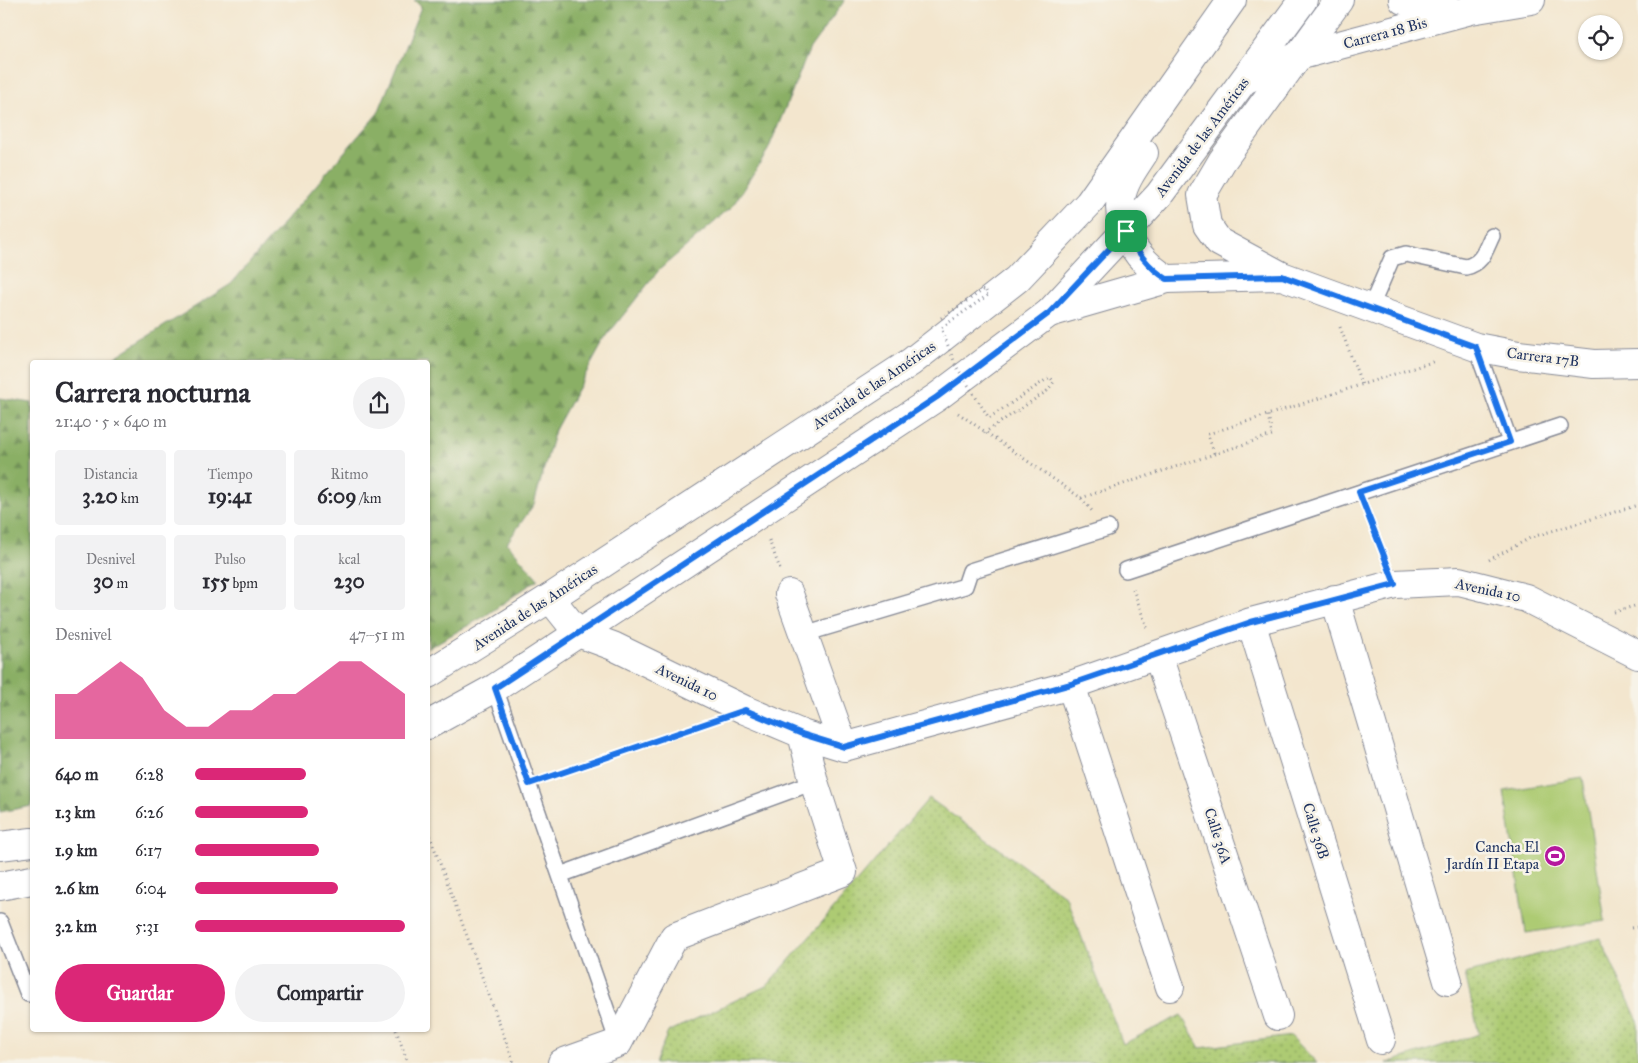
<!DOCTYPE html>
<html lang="es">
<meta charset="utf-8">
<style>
:root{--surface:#fff;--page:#f2f2f3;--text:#2b2b33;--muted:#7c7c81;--accent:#db2777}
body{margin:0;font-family:"IM FELL Great Primer",serif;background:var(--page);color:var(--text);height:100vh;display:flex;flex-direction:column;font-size:19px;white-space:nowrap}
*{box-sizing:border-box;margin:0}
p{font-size:16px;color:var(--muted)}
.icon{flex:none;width:28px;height:28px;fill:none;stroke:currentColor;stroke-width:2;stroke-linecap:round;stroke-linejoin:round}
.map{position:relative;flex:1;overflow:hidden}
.side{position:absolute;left:30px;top:360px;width:400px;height:672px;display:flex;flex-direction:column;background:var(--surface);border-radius:5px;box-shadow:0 1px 4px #0004}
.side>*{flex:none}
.buttons{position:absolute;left:1578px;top:15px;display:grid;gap:10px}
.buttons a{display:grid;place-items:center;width:45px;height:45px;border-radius:50%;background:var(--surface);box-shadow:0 1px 4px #0004;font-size:25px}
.pin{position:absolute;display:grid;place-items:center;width:42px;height:42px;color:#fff;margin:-21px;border-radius:10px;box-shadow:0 2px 8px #0006}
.round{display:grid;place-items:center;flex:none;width:52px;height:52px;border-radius:26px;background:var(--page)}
.headline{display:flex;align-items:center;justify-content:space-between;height:85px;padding:0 25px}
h1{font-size:28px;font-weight:700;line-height:38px}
.stats{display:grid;grid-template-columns:repeat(3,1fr);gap:8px;height:85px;padding:5px 25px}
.stats div{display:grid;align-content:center;border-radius:5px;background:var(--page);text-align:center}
.stats b{font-size:21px;font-weight:700}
.stats small{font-size:14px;font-weight:400}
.stats p{font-size:14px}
.chart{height:140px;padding:10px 25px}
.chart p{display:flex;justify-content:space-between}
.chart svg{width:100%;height:90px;margin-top:5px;fill:var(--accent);opacity:.7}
.cta{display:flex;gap:10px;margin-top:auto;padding:10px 25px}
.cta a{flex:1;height:58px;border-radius:30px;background:var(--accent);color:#fff;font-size:20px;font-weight:700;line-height:58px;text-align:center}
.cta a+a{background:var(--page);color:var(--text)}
ul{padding:0 25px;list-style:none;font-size:16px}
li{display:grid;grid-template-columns:80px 60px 1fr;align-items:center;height:38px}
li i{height:12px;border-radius:6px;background:var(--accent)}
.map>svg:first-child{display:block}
.grass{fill:url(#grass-dots);stroke:#647d68}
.forest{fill:url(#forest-firs);stroke:#526f62}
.green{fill:#adcb73;stroke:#647d68}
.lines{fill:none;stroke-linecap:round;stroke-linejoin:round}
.lane-casing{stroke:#878a96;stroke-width:18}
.street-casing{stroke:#878a96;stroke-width:30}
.secondary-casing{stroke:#878a96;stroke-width:30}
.primary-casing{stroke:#878a96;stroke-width:30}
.path{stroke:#878a96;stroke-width:3;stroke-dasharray:1 4;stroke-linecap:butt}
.lane{stroke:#fff;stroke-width:15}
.street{stroke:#fff;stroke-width:28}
.secondary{stroke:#fff;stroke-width:28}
.primary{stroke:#fff;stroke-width:28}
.path-bridge{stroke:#878a96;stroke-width:3;stroke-dasharray:1 4;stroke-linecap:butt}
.route-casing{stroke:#fff;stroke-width:10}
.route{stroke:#1a73e8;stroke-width:6}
.labels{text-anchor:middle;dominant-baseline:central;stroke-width:5;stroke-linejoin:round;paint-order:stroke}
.street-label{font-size:15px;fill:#1b2f5e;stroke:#f7f3e8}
.poi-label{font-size:15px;fill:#1b2f5e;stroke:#f7f3e8;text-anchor:end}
</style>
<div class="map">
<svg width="1638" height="1063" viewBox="0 0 1638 1063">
<defs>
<pattern id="grass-dots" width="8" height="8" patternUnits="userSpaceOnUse" patternTransform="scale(1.25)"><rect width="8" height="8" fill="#adcb73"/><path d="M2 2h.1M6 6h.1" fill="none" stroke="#8ca562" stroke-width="1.8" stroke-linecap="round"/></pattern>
<pattern id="forest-firs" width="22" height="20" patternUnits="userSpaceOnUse" patternTransform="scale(1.25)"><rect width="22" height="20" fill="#8aaf65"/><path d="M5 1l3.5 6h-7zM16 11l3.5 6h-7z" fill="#708f56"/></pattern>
</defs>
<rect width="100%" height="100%" fill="#f7f3e8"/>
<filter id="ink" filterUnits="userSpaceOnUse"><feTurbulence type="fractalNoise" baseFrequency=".02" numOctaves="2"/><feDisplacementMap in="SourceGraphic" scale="10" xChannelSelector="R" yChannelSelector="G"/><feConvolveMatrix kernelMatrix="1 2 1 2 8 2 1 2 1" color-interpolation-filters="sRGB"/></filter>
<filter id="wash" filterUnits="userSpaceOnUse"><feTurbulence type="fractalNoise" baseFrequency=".0096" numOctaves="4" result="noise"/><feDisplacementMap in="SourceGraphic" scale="20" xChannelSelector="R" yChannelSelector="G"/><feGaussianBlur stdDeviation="1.12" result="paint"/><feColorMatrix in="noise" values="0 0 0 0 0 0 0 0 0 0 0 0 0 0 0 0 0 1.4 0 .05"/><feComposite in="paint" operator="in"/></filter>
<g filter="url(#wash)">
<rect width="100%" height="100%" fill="#f3e6ce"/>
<path class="grass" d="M 929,798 L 1066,897 L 1123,1044 L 1181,1015 L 1200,1048 L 1291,1036 L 1317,1063 L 655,1063 L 668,1032 L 768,985 Z
M 1600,938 L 1638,1021 L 1638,1063 L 1387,1063 L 1479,1034 L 1465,974 Z"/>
<path class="forest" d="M 414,0 L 845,0 L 810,48 L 768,150 L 732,207 L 659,270 L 606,337 L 555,430 L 534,504 L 507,543 L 538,579 L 485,616 L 428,648 L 428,362 L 107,362 L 231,284 L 378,113 L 421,7 Z
M 0,398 L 32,403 L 32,806 L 0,812 Z"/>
<path class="green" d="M 1583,778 L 1605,921 L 1526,933 L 1504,791 Z"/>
</g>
<g filter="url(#ink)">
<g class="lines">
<g class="lane-casing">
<path id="lane" d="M 1370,309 L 1392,258 L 1406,254 L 1466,267 C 1483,263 1485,250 1492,236
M 1476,347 L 1510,442
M 1126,570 L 1560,426
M 804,634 L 965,586 L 970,571 L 1108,528
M 495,688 L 618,1043
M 560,875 L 814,782
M 0,922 L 28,994"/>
</g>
<g class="street-casing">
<path id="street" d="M 1403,0 L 1438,11 L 1452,11
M 1247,79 L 1298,56 L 1471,10 L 1531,0
M 789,594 L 844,747
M 550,598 L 578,633 L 613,646 L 745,710 L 802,734 L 844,747 L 1071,685 L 1251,622 L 1395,584 L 1459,581 L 1526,598 L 1638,655
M 1335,599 L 1448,981
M 1251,622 L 1381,1040
M 1158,656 L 1278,1016
M 1071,685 L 1170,987
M 562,1063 L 618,1043 L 674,937 L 843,872 L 814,782 L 802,734"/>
</g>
<g class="secondary-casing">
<path id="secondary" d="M 1339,0 L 1222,161 L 1202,195 L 1207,225 L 1219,242 L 1282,276 L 1476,347 L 1518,355 L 1594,364 L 1638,363
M 1049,313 L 1167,279 L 1280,276"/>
</g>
<g class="primary-casing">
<path id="primary" d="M 1144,153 C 1135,167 1124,181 1121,198 C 1115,230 1141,264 1167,279
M 428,674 L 550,598 L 911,362 L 1017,279 L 1089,203 L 1232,0
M 428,725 L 495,688 L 937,397 L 1049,313 L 1159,195 L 1303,0
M 0,846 L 32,842
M 0,886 L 32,880"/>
</g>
<path class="path" d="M 1340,327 L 1362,385
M 958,413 L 1081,498 L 1092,511
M 984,433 L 1047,391
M 1214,453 L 1208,434 L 1435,361
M 1081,498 L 1272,435 L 1268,415
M 1367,511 L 1386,559
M 769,540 L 780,569
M 1489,560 L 1532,537 L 1638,505
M 1133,589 L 1148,630
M 1614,612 L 1638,605
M 548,777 L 708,722
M 428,831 L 514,1063
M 1631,928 L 1638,927
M 292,1030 L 298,1030
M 396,1030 L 408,1063"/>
<use href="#lane" class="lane"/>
<use href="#street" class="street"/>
<use href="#secondary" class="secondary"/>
<use href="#primary" class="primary"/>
<path class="path-bridge" d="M 941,318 L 985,289 L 988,295 L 941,328 L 956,366 L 989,418 L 1050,377 L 1054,382 L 1047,391"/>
</g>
</g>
<g class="lines" filter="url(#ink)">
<g class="route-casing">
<path id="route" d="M 1126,231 C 1137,251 1147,267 1167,279 L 1282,276 L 1476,347 L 1510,442 L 1359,492 L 1395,584 L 1251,622 L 1071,684 L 844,747 L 802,734 L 745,710 L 529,784 L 495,688 L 937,397 L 1049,313 Z"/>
</g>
<use href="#route" class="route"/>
</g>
<defs>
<g id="stadium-disc" transform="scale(1.125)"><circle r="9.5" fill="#b5179e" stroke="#f7f3e8"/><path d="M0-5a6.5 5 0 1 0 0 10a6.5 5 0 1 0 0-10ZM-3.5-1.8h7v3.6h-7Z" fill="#fff"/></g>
</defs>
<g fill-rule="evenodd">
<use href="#stadium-disc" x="1555" y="856"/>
</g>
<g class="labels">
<g class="street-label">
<text transform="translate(1385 33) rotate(-15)">Carrera 18 Bis</text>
<text transform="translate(1202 137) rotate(-53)">Avenida de las Américas</text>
<text transform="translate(1543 357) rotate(7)">Carrera 17B</text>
<text transform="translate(874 385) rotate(-34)">Avenida de las Américas</text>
<text transform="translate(1488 590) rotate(12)">Avenida 10</text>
<text transform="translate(535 607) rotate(-33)">Avenida de las Américas</text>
<text transform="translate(687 682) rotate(26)">Avenida 10</text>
<text transform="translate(1316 831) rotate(73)">Calle 36B</text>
<text transform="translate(1218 836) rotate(72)">Calle 36A</text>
</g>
<g class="poi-label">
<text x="1539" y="847">Cancha El<tspan x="1539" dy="17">Jardín II Etapa</tspan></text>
</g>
</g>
</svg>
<div class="buttons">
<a><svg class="icon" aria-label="locate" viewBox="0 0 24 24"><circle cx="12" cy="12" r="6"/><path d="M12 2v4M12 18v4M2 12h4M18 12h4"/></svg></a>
</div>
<div class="pin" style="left:1126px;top:231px;background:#1e9e55"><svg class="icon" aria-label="arrive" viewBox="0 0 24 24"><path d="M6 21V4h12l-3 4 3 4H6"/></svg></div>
<section class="side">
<div class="headline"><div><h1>Carrera nocturna</h1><p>21:40 · 5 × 640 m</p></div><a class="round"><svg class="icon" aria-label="share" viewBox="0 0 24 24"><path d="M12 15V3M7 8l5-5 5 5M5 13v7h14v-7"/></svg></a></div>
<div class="stats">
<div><p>Distancia</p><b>3.20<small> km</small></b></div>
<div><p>Tiempo</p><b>19:41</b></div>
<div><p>Ritmo</p><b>6:09<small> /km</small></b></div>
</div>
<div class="stats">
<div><p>Desnivel</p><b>30<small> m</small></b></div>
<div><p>Pulso</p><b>155<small> bpm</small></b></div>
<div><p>kcal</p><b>230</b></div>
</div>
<div class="chart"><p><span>Desnivel</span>47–51 m</p>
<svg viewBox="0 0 160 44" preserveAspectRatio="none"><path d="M0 44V22L10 22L20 14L30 6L40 14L50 30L60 38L70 38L80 30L90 30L100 22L110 22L120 14L130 6L140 6L150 14L160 22V44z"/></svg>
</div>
<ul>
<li><b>640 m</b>6:28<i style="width:53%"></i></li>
<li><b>1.3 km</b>6:26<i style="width:54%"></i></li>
<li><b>1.9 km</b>6:17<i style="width:59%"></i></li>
<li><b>2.6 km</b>6:04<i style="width:68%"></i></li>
<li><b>3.2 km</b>5:31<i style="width:100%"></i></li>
</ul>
<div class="cta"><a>Guardar</a><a>Compartir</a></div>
</section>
</div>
